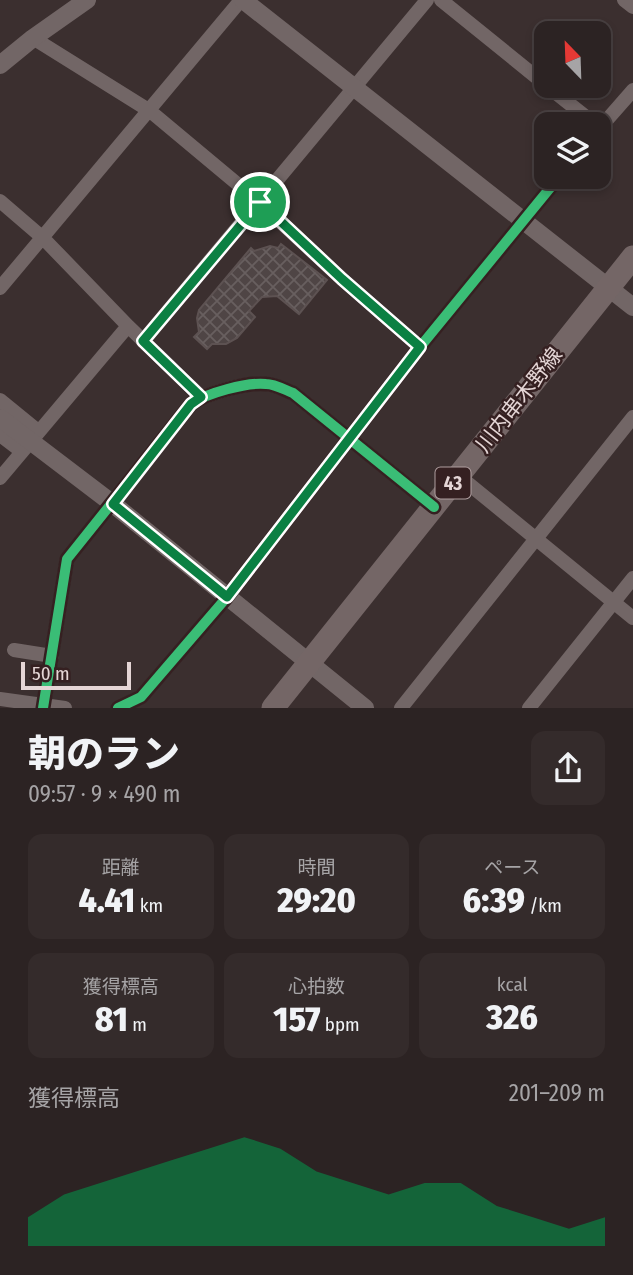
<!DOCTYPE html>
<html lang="ja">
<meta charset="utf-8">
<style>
:root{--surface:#2c2323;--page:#342b2b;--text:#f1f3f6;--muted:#a6a4a6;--line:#484041;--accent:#0b8043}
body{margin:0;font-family:"Fira Sans Condensed","Noto Sans JP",sans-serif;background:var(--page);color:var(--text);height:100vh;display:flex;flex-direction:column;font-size:26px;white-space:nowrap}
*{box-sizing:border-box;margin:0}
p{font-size:23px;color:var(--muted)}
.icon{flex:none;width:38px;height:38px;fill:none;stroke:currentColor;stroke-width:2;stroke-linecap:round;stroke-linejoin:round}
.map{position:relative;height:708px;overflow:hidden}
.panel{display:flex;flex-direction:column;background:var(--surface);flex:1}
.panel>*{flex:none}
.needle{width:46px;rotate:337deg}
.buttons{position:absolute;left:534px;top:21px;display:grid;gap:14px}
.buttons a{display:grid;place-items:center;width:77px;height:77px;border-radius:14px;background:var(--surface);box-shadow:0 4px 10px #0003,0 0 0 2px var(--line);font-size:35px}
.scale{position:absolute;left:21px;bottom:18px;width:110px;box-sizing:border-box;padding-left:7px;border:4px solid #e5d6d6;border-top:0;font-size:19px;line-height:24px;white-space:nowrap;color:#e5d6d6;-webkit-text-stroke:5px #352021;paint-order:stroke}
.pin{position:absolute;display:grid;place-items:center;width:60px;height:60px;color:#fff;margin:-30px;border:4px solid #fff;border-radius:50%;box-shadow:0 2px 7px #0007}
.round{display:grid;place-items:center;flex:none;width:74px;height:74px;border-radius:14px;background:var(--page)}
.head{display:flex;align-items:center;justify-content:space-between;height:119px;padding:0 28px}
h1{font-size:38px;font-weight:800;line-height:52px}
.metrics{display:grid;grid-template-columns:repeat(3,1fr);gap:10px;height:119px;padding:7px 28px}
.metrics div{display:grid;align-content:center;border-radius:14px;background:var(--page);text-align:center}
.metrics b{font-size:35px;font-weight:800}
.metrics small{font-size:19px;font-weight:400}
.metrics p{font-size:19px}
.chart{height:196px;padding:14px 28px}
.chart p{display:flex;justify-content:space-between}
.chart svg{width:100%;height:126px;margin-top:7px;fill:var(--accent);opacity:.7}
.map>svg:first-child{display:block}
.building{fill:url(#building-cross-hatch);stroke:#5d5252;stroke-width:2}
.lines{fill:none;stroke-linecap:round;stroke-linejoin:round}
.minor{stroke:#726666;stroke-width:14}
.tertiary{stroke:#726666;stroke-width:18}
.primary{stroke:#746666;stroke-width:23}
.cycleway-casing{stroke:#352021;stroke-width:15}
.cycleway{stroke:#3abd76;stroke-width:10}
.route-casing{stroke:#fff;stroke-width:14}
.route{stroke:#0b8043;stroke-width:9}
.labels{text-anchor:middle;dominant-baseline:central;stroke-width:5;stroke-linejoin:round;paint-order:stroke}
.shield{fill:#352021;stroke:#b09fa0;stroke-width:2}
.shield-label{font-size:19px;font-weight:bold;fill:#e5d6d6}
.street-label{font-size:21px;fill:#e5d6d6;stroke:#352021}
</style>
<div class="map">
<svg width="633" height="708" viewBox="0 0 633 708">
<defs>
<pattern id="building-cross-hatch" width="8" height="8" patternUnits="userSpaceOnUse" patternTransform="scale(1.75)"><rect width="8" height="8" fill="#4f4545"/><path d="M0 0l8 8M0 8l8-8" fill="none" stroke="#685f5f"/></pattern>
</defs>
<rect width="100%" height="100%" fill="#3b2f2f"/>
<path class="building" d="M 281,244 L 327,280 L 299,314 L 277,296 L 262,297 L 249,311 L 255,317 L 237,338 L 226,344 L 212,344 L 207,349 L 194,337 L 199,332 L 197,318 L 199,310 L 251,248 L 254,251 L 270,246 L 278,248 Z"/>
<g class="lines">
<path class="minor" d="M 441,0 L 546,85
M 624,0 L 633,7
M 33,38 L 150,111 L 259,202 L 342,279 L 420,347
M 547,86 L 595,124
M 598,130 L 633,90
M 0,201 L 43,238 L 128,326 L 201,397
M 0,288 L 241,0
M 143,341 L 427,0
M 0,400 L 38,431
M 0,435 L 21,451
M 459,476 L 633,618
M 0,478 L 128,326
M 14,650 L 52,656
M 0,699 L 65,708
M 43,708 L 67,559 L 191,404 C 207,393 247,382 266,384 C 275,384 285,390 293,393 L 434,507
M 118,708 L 141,697 L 227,597 L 420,347 L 559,177
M 401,708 L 633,417
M 529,708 L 633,578"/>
<path class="tertiary" d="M 243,0 L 633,307
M 0,65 L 33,38 L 87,0
M 0,418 L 113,504 L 365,708"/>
<path class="primary" d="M 273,708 L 633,257"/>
<g class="cycleway-casing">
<path id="cycleway" d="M 43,708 L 67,559 L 191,404 C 207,393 247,382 266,384 C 275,384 285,390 293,393 L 434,507
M 118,708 L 141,697 L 227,597 L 420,347 L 559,177"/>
</g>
<use href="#cycleway" class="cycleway"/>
</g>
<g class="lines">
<g class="route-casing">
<path id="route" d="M 260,202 L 342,279 L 420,347 L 227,597 L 113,504 L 191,404 L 201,397 L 143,341 Z"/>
</g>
<use href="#route" class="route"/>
</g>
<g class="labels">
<rect class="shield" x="435.5" y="467.5" width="35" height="31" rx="5"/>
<g class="shield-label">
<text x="453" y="483">43</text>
</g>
<g class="street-label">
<text transform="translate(519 400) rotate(-52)">川内串木野線</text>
</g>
</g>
</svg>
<div class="buttons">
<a><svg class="needle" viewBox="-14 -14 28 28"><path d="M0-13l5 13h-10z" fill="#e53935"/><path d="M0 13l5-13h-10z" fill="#a6a4a6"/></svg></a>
<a><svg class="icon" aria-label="layers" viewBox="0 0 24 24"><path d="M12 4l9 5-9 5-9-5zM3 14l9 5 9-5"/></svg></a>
</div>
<div class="scale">50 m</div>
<div class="pin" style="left:260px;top:202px;background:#1e9e55"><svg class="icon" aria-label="arrive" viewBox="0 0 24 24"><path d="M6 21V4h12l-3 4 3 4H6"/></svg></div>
</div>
<section class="panel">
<div class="head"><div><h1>朝のラン</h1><p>09:57 · 9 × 490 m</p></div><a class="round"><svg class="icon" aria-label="share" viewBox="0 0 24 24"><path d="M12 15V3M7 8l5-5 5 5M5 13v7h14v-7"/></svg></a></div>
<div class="metrics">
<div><p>距離</p><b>4.41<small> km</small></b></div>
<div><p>時間</p><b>29:20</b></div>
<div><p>ペース</p><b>6:39<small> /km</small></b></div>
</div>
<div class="metrics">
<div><p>獲得標高</p><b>81<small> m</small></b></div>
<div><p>心拍数</p><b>157<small> bpm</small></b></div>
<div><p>kcal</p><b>326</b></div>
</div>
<div class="chart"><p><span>獲得標高</span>201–209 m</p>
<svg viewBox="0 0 160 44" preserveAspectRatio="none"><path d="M0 44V34L10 26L20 22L30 18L40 14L50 10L60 6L70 10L80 18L90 22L100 26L110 22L120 22L130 30L140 34L150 38L160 34V44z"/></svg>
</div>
</section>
